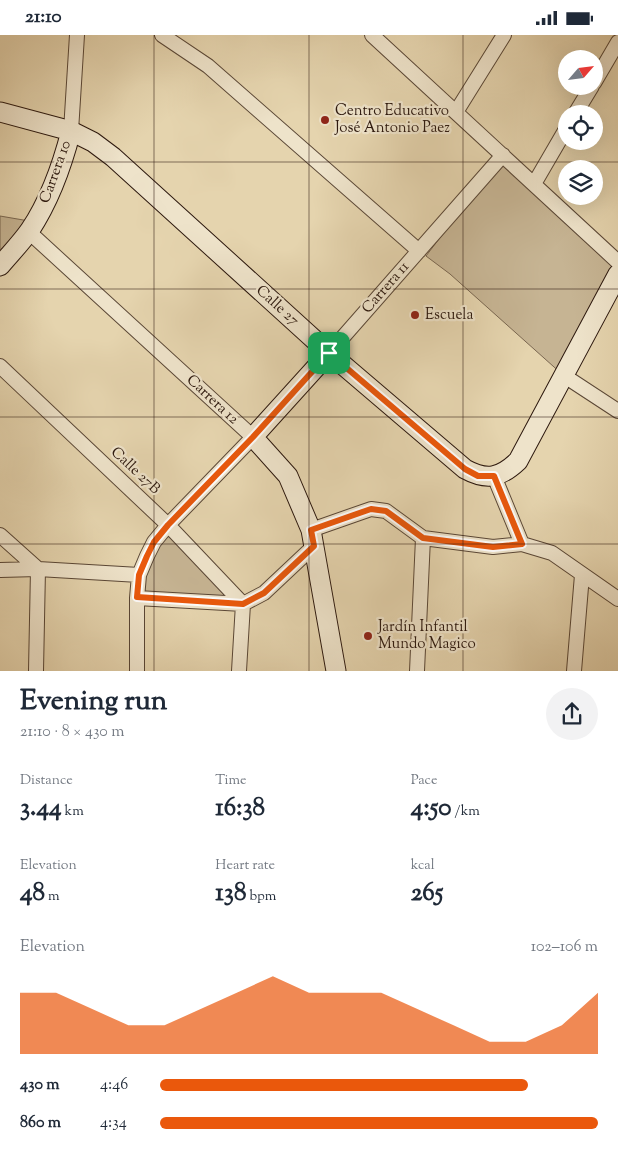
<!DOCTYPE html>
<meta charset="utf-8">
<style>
:root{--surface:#fff;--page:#f2f2f3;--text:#1f2937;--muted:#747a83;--accent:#ea580c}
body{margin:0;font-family:"Sorts Mill Goudy",serif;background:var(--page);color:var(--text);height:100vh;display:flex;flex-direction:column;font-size:19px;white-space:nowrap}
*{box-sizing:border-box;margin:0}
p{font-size:16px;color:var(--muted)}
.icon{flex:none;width:28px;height:28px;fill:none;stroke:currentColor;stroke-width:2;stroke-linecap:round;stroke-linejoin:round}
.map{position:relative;height:636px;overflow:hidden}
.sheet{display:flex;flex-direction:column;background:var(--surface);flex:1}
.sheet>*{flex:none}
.needle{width:32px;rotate:62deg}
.controls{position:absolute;left:558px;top:15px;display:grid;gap:10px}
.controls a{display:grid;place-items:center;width:45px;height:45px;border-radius:50%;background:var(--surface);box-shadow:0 5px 20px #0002;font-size:25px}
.pin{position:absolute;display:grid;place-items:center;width:42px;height:42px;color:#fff;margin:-21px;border-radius:10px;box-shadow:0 2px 8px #0006}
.round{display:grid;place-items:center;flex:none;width:52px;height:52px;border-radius:26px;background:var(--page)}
.headline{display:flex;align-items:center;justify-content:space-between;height:85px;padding:0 20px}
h1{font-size:28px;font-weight:800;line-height:38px}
.metrics{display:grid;grid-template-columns:repeat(3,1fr);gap:8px;height:85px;padding:5px 20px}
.metrics div{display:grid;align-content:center}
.metrics b{font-size:25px;font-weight:800}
.metrics small{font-size:14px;font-weight:400}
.metrics p{font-size:14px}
.chart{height:140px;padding:10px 20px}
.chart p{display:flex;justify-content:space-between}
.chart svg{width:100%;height:90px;margin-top:5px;fill:var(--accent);opacity:.7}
ul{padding:0 20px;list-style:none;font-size:16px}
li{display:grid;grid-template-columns:80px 60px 1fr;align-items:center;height:38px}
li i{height:12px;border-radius:6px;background:var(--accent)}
.status{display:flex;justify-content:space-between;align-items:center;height:35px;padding:0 25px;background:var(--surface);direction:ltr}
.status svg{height:14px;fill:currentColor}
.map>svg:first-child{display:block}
.green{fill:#c6b493;stroke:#796650}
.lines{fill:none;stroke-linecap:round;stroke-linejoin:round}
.street-casing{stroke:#5a4736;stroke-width:16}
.secondary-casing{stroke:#2c180e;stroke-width:21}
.street{stroke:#eee3ca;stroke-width:14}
.secondary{stroke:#eee3ca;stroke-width:19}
.route-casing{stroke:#fff;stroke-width:10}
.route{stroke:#ea580c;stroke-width:6}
.grid{fill:none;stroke:#2c180e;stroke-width:1;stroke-opacity:0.55}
.poi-dot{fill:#8f2418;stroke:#eee3ca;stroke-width:2}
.labels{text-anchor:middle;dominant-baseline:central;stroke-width:4.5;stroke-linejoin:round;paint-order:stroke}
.poi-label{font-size:15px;fill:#2c180e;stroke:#eee3ca;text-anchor:start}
.street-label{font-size:15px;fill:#2c180e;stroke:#eee3ca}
</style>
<div class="status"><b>21:10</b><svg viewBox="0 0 49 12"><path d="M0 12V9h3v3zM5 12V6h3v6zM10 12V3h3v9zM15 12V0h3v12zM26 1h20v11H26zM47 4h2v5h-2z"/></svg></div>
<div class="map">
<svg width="618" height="636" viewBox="0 0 618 636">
<rect width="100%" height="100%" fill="#e5d4ae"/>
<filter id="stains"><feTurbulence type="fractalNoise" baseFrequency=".004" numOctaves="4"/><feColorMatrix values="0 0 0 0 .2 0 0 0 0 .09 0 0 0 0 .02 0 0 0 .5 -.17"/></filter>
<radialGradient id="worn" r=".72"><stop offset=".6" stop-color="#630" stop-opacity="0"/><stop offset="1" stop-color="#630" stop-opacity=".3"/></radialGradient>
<path class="green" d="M 503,120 L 618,227 L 563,340 L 450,239 L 426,221 Z
M 0,181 L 35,187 L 0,229 Z
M 168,494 L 243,569 L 137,563 L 139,540 Z"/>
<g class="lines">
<g class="street-casing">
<path id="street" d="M 162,0 L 208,31 L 419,216
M 372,0 L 618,227
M 594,48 L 618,7
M 456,77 L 504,0
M 575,79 L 592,51
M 71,96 L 77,0
M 534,149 L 566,94
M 29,197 L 253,402 L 168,490 L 154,507 L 147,521 L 139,540 L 137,563 L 137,636
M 329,318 L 503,120
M 0,331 L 168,490 L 243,569
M 563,340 L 618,376
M 494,441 L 522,509
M 311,495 L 371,474 L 386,476 L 423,503 L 493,512 L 522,509 L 552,518 L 618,564
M 0,500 L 38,534 L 139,540
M 0,535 L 38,534 L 36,636
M 137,563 L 243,569 L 264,558 L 314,511
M 239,636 L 243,569
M 417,636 L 423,503
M 574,636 L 582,540"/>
</g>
<g class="secondary-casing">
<path id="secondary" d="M 0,77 L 71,96 L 93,107 L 113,122 L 329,318 L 465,434 C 487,446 500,443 518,426 L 618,239
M 0,231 C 10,219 21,208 30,195 C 50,165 62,131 71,96
M 329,318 L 253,402 L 288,441 L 311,495 L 336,636"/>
</g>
<use href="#street" class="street"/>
<use href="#secondary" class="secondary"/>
</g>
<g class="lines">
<g class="route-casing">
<path id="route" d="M 329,318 L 465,434 L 478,441 L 494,441 L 522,509 L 493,512 L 423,503 L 386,476 L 371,474 L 311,495 L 314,511 L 264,558 L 243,569 L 137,562 L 139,540 L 147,521 L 154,507 L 168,490 L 253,402 Z"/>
</g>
<use href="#route" class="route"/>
</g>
<path class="grid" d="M 154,0 L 154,636M 309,0 L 309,636M 463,0 L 463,636M 0,127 L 618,127M 0,254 L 618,254M 0,382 L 618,382M 0,509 L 618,509"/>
<g class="poi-dot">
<circle cx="325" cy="85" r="5"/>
<circle cx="415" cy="280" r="5"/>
<circle cx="368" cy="601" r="5"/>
</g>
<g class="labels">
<g class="poi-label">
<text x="335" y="76">Centro Educativo<tspan x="335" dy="17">José Antonio Paez</tspan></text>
<text x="425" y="280">Escuela</text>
<text x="378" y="592">Jardín Infantil<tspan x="378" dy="17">Mundo Magico</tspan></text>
</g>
<g class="street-label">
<text transform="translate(56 137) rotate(-70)">Carrera 10</text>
<text transform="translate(386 253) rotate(-49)">Carrera 11</text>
<text transform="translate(277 271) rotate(42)">Calle 27</text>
<text transform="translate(212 365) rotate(43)">Carrera 12</text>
<text transform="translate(135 436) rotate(43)">Calle 27B</text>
</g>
</g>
<rect width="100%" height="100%" filter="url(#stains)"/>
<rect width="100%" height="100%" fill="url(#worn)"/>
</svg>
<div class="controls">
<a><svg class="needle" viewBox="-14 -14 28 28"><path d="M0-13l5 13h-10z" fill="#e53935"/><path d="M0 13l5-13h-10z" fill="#747a83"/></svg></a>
<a><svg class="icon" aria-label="locate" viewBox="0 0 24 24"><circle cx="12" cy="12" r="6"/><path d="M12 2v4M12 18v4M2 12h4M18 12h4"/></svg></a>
<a><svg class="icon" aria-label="layers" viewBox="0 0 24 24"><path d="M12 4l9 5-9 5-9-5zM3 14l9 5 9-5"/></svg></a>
</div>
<div class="pin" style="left:329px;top:318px;background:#1e9e55"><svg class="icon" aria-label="arrive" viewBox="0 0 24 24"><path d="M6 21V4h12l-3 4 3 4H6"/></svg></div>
</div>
<section class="sheet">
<div class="headline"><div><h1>Evening run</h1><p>21:10 · 8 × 430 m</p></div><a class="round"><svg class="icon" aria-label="share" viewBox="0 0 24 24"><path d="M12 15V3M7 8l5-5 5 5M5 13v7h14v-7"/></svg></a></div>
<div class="metrics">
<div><p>Distance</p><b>3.44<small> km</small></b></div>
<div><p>Time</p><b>16:38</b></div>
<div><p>Pace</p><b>4:50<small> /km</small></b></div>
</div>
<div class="metrics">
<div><p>Elevation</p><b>48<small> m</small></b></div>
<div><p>Heart rate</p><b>138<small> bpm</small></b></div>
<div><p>kcal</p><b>265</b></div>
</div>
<div class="chart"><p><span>Elevation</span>102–106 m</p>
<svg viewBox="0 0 160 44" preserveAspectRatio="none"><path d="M0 44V14L10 14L20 22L30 30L40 30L50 22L60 14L70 6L80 14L90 14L100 14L110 22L120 30L130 38L140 38L150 30L160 14V44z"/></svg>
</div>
<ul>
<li><b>430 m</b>4:46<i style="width:84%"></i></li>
<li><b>860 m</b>4:34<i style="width:100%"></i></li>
</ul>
</section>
